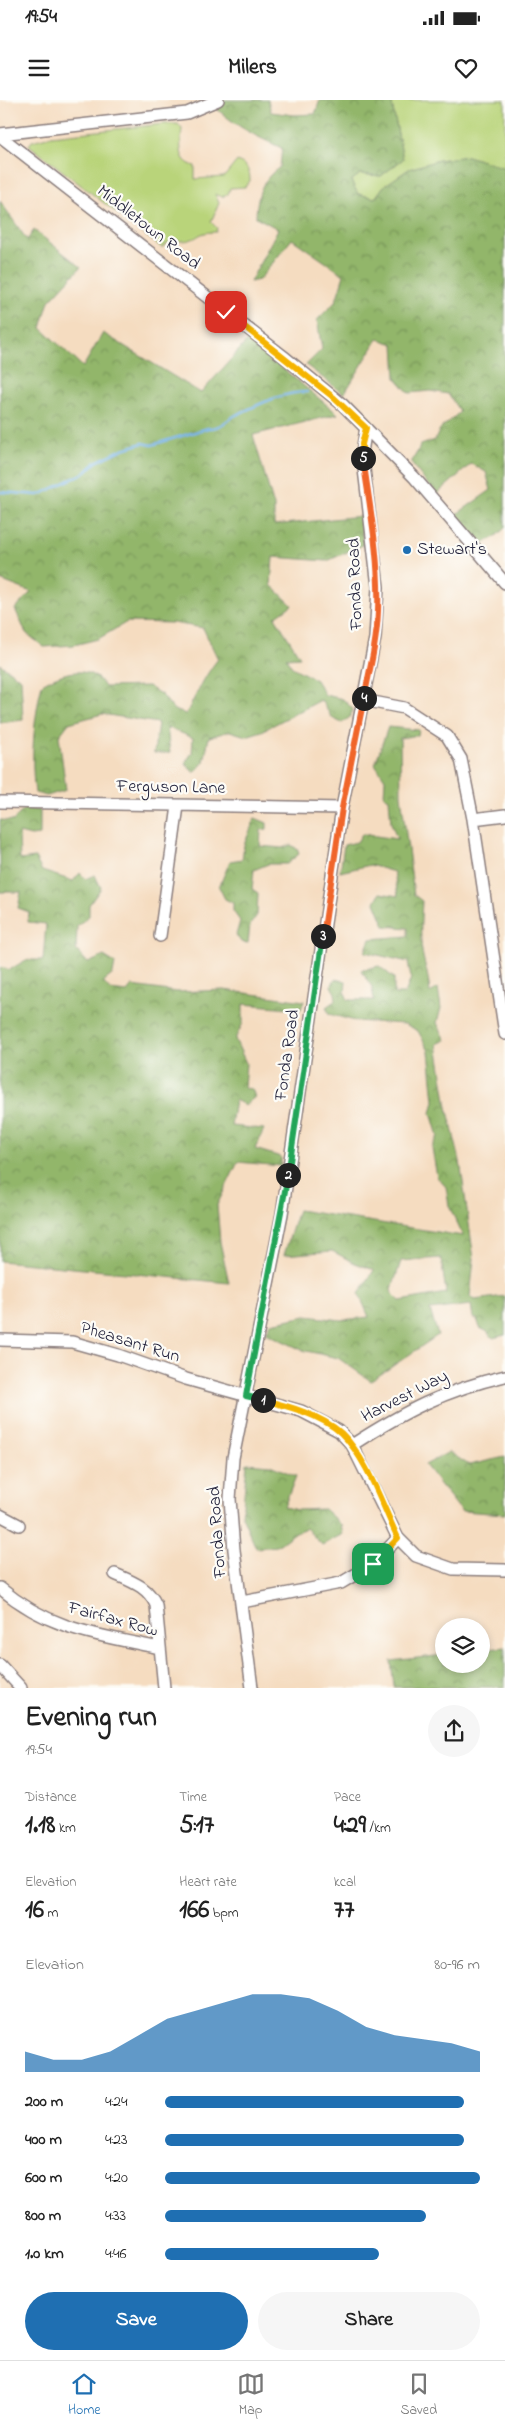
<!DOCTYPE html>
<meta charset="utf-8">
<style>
:root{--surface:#fff;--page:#f6f6f6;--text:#222;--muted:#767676;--line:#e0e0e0;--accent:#1f6fb2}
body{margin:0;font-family:"Indie Flower",sans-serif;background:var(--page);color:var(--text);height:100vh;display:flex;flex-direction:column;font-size:19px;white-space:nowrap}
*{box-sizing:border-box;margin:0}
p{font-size:16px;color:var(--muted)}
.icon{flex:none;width:28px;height:28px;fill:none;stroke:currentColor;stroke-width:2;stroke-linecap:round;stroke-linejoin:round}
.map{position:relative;height:1588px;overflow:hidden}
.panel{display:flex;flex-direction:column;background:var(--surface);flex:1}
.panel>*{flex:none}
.fabs{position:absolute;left:435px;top:1518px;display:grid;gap:10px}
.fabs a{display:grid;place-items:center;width:55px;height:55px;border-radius:50%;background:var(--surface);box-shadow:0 2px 8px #0003;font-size:25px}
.pin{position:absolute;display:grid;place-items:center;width:42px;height:42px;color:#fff;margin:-21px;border-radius:10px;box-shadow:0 2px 8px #0006}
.km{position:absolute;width:25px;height:25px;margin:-12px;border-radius:50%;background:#222;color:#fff;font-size:14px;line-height:25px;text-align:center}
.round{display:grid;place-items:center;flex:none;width:52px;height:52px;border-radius:26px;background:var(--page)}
.overview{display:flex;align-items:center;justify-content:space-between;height:85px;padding:0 25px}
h1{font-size:28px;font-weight:700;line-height:38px}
.figures{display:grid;grid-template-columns:repeat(3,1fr);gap:8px;height:85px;padding:5px 25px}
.figures div{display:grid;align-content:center}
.figures b{font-size:25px;font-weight:700}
.figures small{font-size:14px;font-weight:400}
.figures p{font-size:14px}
.chart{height:140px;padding:10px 25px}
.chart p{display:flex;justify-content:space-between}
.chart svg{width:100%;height:90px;margin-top:5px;fill:var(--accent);opacity:.7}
.cta{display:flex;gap:10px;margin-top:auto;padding:10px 25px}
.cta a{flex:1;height:58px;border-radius:30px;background:var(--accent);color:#fff;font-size:20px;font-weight:700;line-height:58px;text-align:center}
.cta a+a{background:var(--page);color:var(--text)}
ul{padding:0 25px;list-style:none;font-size:16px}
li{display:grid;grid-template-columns:80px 60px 1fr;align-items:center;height:38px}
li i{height:12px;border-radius:6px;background:var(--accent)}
.status{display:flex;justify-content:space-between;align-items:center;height:35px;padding:0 25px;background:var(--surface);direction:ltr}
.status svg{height:14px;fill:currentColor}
header{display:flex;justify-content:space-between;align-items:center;height:65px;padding:0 25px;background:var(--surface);font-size:22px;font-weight:700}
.dock{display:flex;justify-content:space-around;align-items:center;height:70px;border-top:1px solid var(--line);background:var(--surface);font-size:14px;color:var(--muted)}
.dock a{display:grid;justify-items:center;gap:2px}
.dock .on{color:var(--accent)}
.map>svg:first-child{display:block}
.grass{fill:#b9d47a;stroke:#6e7b5a}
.forest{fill:url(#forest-crowns);stroke:#5a6c52;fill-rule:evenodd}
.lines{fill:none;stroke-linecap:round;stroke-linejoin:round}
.stream{stroke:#77b4ea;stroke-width:2.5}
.minor-casing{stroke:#8c7f7e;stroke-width:14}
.minor{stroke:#fff;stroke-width:11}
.split-1-casing{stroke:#fff;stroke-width:10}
.split-2-casing{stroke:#fff;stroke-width:10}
.split-3-casing{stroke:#fff;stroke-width:10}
.split-4-casing{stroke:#fff;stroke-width:10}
.split-5-casing{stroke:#fff;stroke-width:10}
.split-6-casing{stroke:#fff;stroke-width:10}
.split-1{stroke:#f5b400;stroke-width:6}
.split-2{stroke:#22a559;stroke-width:6}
.split-3{stroke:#22a559;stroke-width:6}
.split-4{stroke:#f0652b;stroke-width:6}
.split-5{stroke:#f0652b;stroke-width:6}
.split-6{stroke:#f5b400;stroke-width:6}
.poi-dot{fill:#1f6fb2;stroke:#fdfcf7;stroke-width:2}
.labels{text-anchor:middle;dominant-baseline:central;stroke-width:4.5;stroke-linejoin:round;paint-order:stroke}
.street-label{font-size:18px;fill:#22223b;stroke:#fdfcf7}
.poi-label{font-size:18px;fill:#22223b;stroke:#fdfcf7;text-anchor:start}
</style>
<div class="status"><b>19:54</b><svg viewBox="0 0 49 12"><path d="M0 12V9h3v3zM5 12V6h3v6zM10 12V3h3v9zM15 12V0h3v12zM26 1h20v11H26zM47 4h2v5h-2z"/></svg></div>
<header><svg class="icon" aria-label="menu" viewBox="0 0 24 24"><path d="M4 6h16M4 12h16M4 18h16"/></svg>Milers<svg class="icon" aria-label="heart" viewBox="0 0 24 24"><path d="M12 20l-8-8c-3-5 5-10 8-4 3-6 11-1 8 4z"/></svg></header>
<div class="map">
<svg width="505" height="1588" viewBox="0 0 505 1588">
<defs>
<pattern id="forest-crowns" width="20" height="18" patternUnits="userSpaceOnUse" patternTransform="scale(1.25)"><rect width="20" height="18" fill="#92b66a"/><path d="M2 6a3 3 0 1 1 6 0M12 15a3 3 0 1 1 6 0" fill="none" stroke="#779458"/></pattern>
</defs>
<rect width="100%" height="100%" fill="#fdfcf7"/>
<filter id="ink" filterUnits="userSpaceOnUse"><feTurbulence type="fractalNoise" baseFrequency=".02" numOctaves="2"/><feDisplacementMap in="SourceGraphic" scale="10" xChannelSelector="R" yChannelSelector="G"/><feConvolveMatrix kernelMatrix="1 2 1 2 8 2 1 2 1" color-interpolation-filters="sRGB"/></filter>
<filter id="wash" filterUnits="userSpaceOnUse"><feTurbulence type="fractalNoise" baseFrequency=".0096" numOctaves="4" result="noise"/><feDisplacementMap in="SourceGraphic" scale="20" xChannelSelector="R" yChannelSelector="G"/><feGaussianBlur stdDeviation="1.12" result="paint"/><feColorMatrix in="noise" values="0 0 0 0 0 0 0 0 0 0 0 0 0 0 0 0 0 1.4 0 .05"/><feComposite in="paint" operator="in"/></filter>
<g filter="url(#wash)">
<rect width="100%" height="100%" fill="#f5dcc0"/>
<path class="grass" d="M 389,0 L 505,0 L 505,68 L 467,56 L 439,60 L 409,69 L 384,86 L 375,98 L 358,94 L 351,81 L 360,74 L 381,76 L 403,59 L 392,4 Z
M 164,24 L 178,24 L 182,29 C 181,43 176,61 195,66 L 195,79 L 224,77 L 237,61 C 247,65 250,70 250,81 L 245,87 L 230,88 L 228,94 L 222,97 L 215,94 L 219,103 L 211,122 L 217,128 L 216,132 C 197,132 201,137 189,140 C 179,143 172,137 162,148 L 29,45 L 32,41 L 51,36 Z"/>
<path class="forest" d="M 225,0 L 268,0 L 271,12 L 294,15 L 315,14 L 320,0 L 389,0 L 392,4 L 403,59 L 381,76 L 360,74 L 351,81 L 358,94 L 375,98 L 384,86 L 409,69 L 439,60 L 467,56 L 505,68 L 505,428 L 495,437 L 481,444 L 454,416 L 491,390 L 486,372 L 471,364 L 436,395 L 411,363 L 421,345 L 435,340 L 440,329 L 460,312 L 448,294 L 430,291 L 409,293 L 396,278 L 394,244 L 378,239 L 344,294 L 306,265 L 322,249 L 317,220 L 336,201 L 344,175 L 292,139 L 259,180 L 250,182 L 278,129 L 256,117 C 257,95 261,80 280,67 L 282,48 C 257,37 237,27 217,9 Z
M 0,101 L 27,140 L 34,130 L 81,167 L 49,201 L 41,228 L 83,267 L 103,233 L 201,293 L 248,240 L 338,314 L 253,335 L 274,406 L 274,425 L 361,416 L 363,445 L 327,461 L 273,457 L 271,485 L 292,505 L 275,517 L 300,557 L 286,558 L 292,567 L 316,580 L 325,595 L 343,599 L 353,609 L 350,617 L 342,623 L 332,618 L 321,600 L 262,631 L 246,636 L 230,631 L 209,637 L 204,662 L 194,673 L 185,663 L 192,653 L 193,638 L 167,627 L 170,653 L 154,653 L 158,623 L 102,614 L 69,623 L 59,636 L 66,690 L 47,696 L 35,693 C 30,658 34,618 42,584 C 62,572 91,563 105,587 L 148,586 L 162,595 L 174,610 L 186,614 C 196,595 205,575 218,559 L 203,528 L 173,523 L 127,522 L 98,539 L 74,545 L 44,547 L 26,533 L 15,509 L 31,492 L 0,480 Z
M 0,564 L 21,579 L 23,620 L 0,623 Z
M 388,627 L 419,630 L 418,635 L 400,638 L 401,695 L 414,795 L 422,801 C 421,821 419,842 424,861 C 427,872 429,881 430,893 L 438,888 L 441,908 L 437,923 L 446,940 L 437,944 L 447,1007 L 460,1061 L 474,1159 L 470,1197 L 474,1200 L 505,1196 L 505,1235 L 493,1238 L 488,1232 L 480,1228 L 477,1219 L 473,1218 L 471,1205 L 430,1210 L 438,1235 L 371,1281 L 338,1258 L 302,1250 L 266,1233 L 271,1223 L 306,1216 L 342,1220 L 369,1217 L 359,1194 L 374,1170 L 355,1163 L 332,1151 L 284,1155 L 298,1110 L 463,1136 L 449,1106 L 446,1087 L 437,1077 L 432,1048 L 438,1036 L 431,1013 L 434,1001 L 429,951 L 418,931 L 405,924 L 355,921 L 329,914 L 326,907 L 336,900 L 335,893 L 331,886 L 335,879 L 346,881 L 345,893 L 348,900 L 374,900 L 372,887 L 361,870 L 379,866 L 394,878 L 394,894 L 405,894 L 411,878 L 408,862 L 365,852 L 370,839 L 408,836 L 408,828 L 385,826 L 375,802 L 380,793 L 398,796 L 394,772 L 370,765 L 340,772 L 344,745 L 357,742 L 362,734 L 397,739 L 391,723 L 389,699 L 384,696 L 385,679 L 375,664 ZM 441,1158 L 446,1193 L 400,1201 L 391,1192 L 401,1161 Z
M 24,709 L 40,710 L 40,735 L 31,736 L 19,733 L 20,760 L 35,758 L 42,771 L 73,781 L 80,773 L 85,779 L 95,775 L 101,788 L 89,805 L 89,816 L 77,826 L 76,850 L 88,863 L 104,856 L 115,863 L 113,874 L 103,882 L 110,890 L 127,892 L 132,886 L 177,892 L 224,890 L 304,901 L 301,909 L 243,904 L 243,923 L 235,939 L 246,963 L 244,988 L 252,989 L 255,997 L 245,1005 L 235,1000 L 231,1026 L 264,1029 L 255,1049 L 281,1057 L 281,1066 L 238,1062 L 217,1105 L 220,1142 L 229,1183 L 0,1161 L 0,867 L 9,870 L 26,860 L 43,860 L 46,824 L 28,822 L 29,812 L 18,808 L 21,792 L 0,792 L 0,720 L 13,721 Z
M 255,718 L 267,723 L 267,729 L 261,730 L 260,746 L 282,748 L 291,745 L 297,749 L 299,754 L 287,764 L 268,764 L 254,770 L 252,789 L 258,793 L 257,815 L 250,825 L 248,843 L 241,842 L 236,835 L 240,821 L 233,811 L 233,803 L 225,799 L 219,787 L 230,761 L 242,759 L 244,745 Z
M 449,1352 L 469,1365 L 505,1357 L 505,1414 L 461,1411 L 425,1365 Z
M 247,1363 L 270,1365 L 296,1376 L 284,1407 L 297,1410 L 324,1409 L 341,1425 L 343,1434 L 322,1445 L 306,1428 L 296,1432 L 277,1446 L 256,1448 L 242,1416 Z
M 505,1547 L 505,1587 L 394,1587 L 391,1561 L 444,1555 L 444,1564 L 481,1564 L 481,1550 Z"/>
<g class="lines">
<path class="stream" d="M 0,392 L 39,395 L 86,372 L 96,362 L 123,349 L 143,343 L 152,345 L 208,328 C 220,329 226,320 236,315 C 258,305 282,292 307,292"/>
</g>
</g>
<g filter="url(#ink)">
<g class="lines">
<g class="minor-casing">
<path id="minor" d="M 0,34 L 187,13 L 218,0
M 0,36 L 283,256 L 343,305 L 414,377 L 505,483
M 363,600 L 404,608 L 447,636 L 461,659 L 473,719 L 505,934
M 0,702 L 342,708
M 473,719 L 505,715
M 160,836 L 178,706
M 0,1240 L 72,1242 L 118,1255 L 186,1279 L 301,1311 L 339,1331 L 352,1345 L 398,1438 L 416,1456 L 453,1469 L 505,1470
M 352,1345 C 403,1312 445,1290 505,1276
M 0,1415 L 19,1425
M 115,1474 C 133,1482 148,1487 156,1505 L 164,1588
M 0,1488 C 50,1530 98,1535 160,1548
M 242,1502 L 341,1483 L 373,1464 L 398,1438
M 0,1565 L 21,1588
M 252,1588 L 234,1450 L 230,1399 L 233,1358 L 282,1114 L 342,708 L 375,538 L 378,487 L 362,352 L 366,328"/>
</g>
<use href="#minor" class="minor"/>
</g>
</g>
<g class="lines" filter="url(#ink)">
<g class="split-1-casing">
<path id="split-1" d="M 263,1300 C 288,1306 321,1315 341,1333 C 367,1358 382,1405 398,1438 L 373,1464"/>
</g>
<g class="split-2-casing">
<path id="split-2" d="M 263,1300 L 246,1296 L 288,1075"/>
</g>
<g class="split-3-casing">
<path id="split-3" d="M 288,1075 L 323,836"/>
</g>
<g class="split-4-casing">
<path id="split-4" d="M 323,836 L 342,708 L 364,598"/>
</g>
<g class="split-5-casing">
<path id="split-5" d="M 363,358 C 370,408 380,460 378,511 C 377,540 370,569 364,598"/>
</g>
<g class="split-6-casing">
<path id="split-6" d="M 226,212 L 333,297 L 366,328 L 362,344 L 363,358"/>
</g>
<use href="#split-1" class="split-1"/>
<use href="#split-2" class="split-2"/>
<use href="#split-3" class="split-3"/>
<use href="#split-4" class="split-4"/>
<use href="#split-5" class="split-5"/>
<use href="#split-6" class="split-6"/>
</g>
<circle class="poi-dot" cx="407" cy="450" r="5"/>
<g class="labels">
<g class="street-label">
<text transform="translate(148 128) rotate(38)">Middletown Road</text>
<text transform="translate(356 484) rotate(-92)">Fonda Road</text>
<text transform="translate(171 688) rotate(1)">Ferguson Lane</text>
<text transform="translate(288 955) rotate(-82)">Fonda Road</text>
<text transform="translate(130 1243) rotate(17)">Pheasant Run</text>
<text transform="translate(405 1297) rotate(-27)">Harvest Way</text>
<text transform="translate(218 1432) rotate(-94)">Fonda Road</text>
<text transform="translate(113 1520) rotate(15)">Fairfax Row</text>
</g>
<g class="poi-label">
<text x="417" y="450">Stewart's</text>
</g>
</g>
</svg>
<div class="fabs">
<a><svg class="icon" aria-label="layers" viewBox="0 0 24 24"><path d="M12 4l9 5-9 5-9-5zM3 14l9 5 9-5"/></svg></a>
</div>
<div class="pin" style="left:373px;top:1464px;background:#1e9e55"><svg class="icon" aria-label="arrive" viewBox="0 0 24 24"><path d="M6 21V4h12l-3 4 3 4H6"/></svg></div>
<div class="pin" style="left:226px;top:212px;background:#d93025"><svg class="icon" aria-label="check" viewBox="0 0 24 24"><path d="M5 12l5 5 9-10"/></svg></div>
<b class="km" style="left:263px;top:1300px">1</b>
<b class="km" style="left:288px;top:1075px">2</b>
<b class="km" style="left:323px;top:836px">3</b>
<b class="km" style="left:364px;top:598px">4</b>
<b class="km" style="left:363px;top:358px">5</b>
</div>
<section class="panel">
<div class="overview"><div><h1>Evening run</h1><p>19:54</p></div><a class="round"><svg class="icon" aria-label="share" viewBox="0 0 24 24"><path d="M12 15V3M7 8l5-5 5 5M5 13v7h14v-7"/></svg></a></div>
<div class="figures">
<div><p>Distance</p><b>1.18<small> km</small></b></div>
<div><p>Time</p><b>5:17</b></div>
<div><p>Pace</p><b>4:29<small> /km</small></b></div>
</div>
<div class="figures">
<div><p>Elevation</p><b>16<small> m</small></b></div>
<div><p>Heart rate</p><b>166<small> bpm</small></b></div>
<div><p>kcal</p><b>77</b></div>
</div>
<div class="chart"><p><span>Elevation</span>80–96 m</p>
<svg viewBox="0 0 160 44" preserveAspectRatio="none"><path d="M0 44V34L10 38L20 38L30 34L40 26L50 18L60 14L70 10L80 6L90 6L100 8L110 14L120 22L130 26L140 28L150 30L160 34V44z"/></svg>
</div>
<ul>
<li><b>200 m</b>4:24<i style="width:95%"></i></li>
<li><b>400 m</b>4:23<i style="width:95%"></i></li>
<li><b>600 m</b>4:20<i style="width:100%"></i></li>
<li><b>800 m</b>4:33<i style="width:83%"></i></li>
<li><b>1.0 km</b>4:46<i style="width:68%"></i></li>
</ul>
<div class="cta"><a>Save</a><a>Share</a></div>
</section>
<nav class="dock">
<a class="on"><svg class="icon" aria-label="home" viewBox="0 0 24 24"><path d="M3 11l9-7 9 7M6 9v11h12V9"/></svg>Home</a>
<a><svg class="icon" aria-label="map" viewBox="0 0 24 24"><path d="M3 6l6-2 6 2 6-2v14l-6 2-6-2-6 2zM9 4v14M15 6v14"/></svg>Map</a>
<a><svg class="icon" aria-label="saved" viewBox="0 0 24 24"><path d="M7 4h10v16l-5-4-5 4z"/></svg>Saved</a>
</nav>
